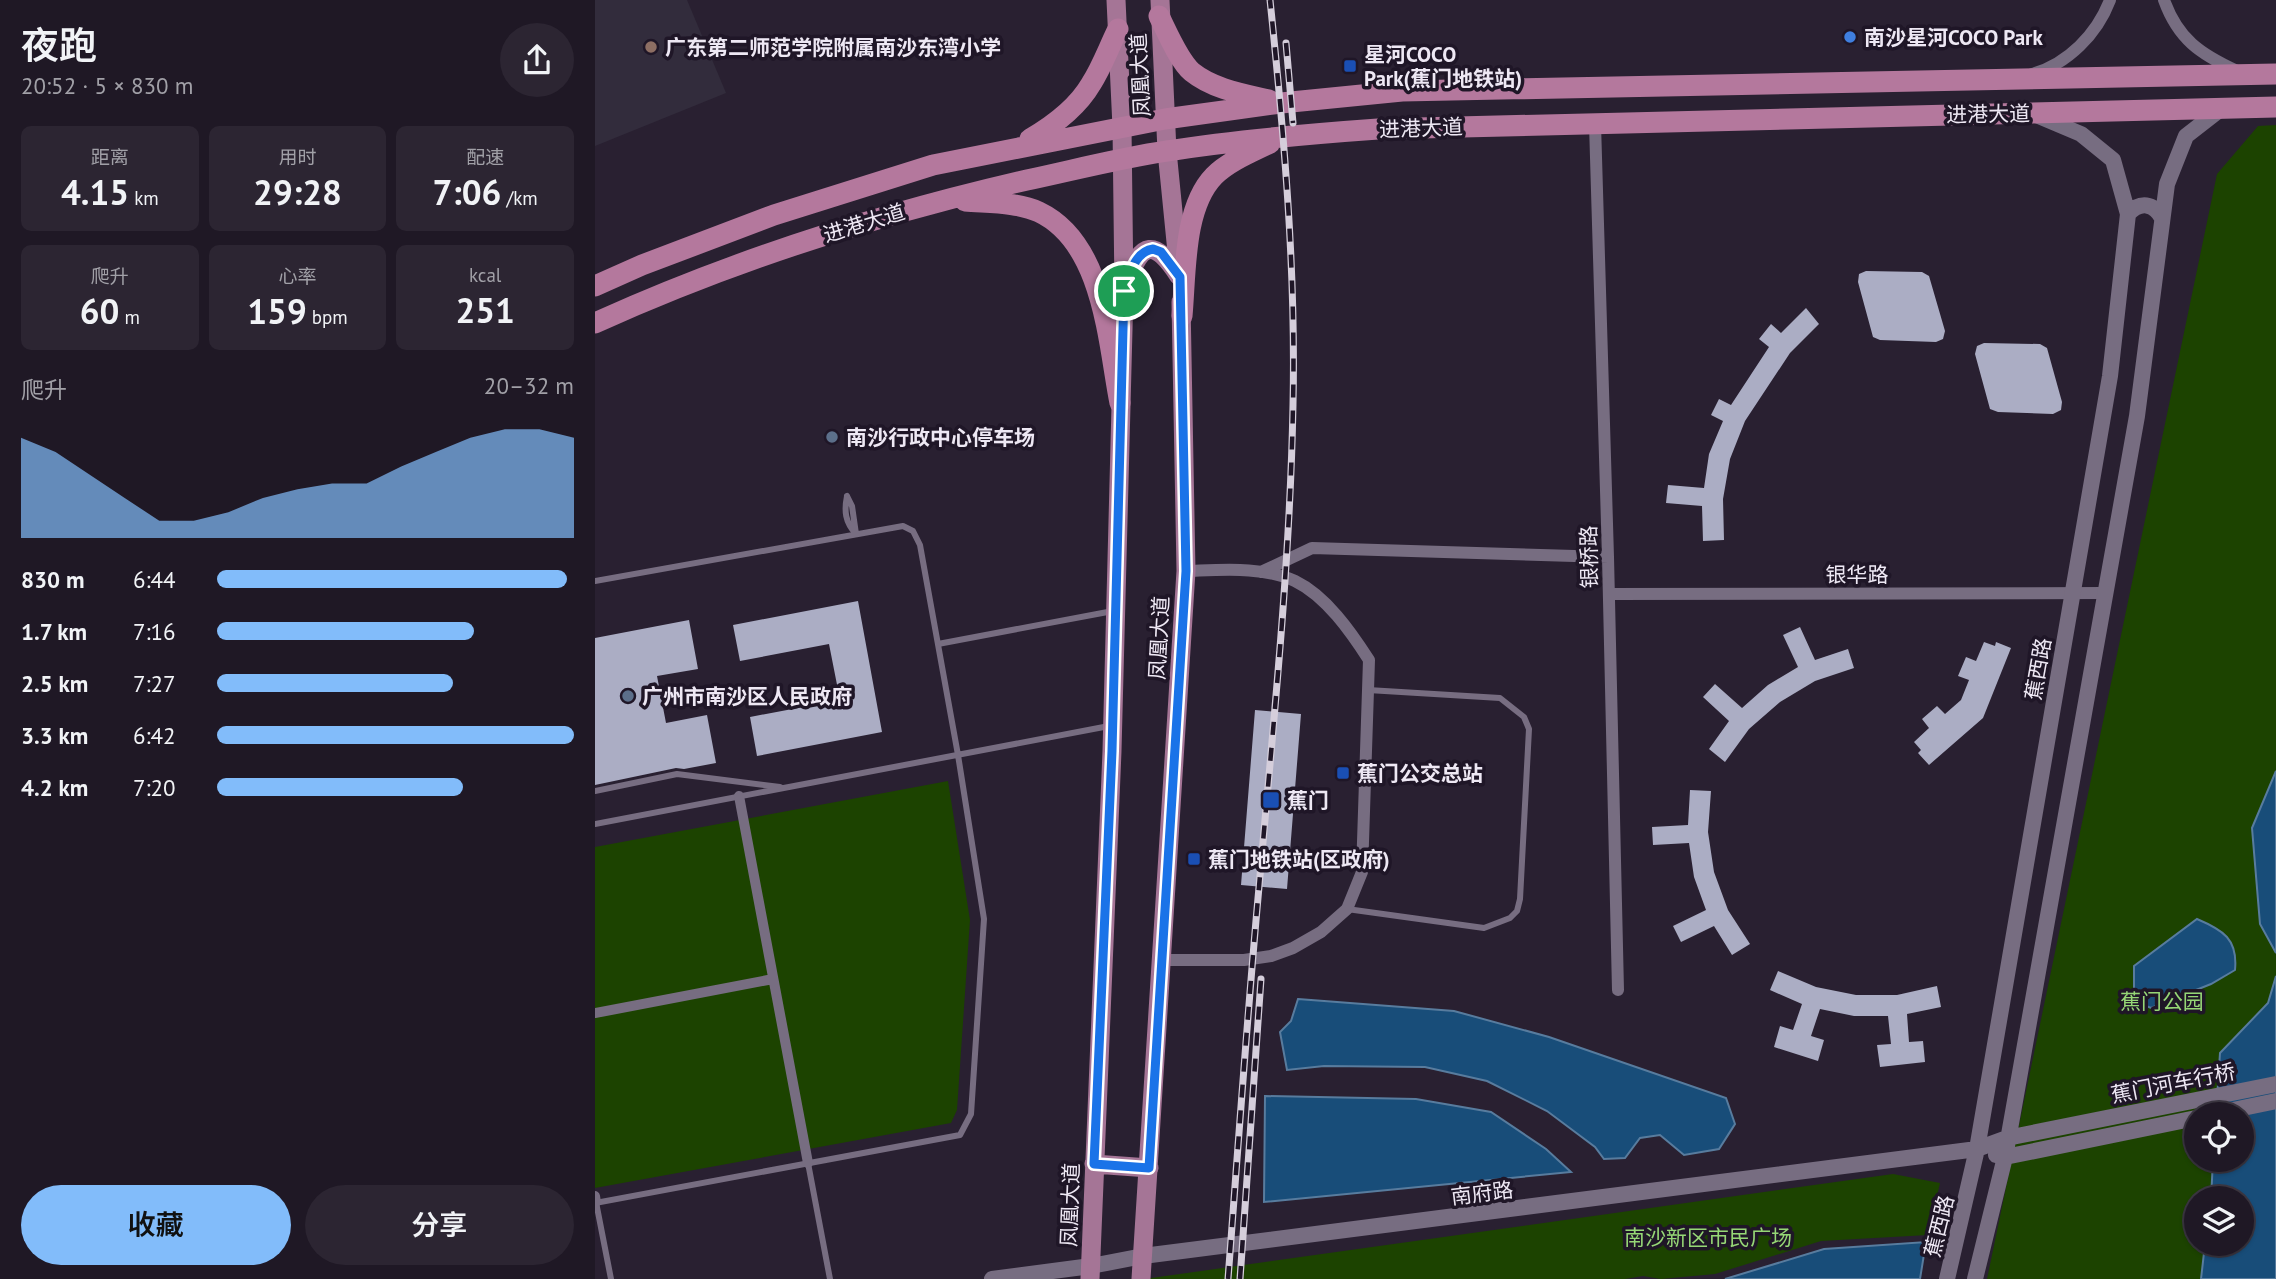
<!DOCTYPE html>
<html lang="zh">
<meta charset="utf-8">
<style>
:root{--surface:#1f1825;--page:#2c2532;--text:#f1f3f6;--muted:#a1a0a7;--line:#3c3742;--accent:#82bcfa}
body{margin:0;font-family:"PT Sans","Noto Sans SC",sans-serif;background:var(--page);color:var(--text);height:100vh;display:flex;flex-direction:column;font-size:26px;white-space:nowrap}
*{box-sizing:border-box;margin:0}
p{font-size:23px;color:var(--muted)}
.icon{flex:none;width:38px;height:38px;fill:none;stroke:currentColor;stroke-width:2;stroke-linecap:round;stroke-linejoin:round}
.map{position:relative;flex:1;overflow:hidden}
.drawer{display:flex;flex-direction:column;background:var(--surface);width:595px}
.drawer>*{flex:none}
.fabs{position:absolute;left:1589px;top:1102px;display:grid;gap:14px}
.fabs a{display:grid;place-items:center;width:70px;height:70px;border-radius:50%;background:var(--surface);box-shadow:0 2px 5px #0004,0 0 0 2px var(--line);font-size:35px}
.pin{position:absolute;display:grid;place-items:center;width:60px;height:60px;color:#fff;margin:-30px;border:4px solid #fff;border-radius:50%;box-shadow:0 2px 7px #0007}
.round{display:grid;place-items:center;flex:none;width:74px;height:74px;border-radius:37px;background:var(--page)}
.head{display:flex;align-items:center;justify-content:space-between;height:119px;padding:0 21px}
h1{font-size:38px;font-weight:600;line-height:52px}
.metrics{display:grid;grid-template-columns:repeat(3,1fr);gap:10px;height:119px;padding:7px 21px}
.metrics div{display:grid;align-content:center;border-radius:10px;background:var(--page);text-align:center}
.metrics b{font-size:35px;font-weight:600}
.metrics small{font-size:19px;font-weight:400}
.metrics p{font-size:19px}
.chart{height:196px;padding:14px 21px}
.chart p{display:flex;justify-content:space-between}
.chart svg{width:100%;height:126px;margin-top:7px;fill:var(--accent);opacity:.7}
.button{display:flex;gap:14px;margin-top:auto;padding:14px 21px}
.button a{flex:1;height:80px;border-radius:42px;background:var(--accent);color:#111;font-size:28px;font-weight:600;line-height:80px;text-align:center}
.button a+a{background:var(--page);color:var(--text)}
ul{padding:0 21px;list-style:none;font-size:23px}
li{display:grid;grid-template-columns:112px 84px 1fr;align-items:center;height:52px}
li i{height:18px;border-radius:9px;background:var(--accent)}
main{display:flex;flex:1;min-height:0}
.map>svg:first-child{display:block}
.education{fill:#322c3c}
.green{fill:#1c4300;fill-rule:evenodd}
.water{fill:#184d79;stroke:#587c9e;stroke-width:2}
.building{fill:#abadc4}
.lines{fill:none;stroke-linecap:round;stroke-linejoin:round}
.service{stroke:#776d81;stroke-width:6}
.pedestrian{stroke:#776d81;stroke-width:10}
.minor{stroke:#776d81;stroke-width:12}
.tertiary{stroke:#776d81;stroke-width:16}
.primary{stroke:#a57596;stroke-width:19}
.trunk{stroke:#b4789d;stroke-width:21}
.rail-casing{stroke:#d5cedb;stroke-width:7}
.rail{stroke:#1f1627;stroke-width:4.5;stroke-dasharray:13;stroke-linecap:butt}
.route-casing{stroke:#fff;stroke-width:14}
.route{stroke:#1a73e8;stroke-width:9}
.shop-dot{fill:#3f7fe0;stroke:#1f1627;stroke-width:2.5}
.education-dot{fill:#8d6e63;stroke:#1f1627;stroke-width:2.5}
.transit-dot{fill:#1a4fb4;stroke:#1f1627;stroke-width:2.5}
.service-dot{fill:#5c6f8a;stroke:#1f1627;stroke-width:2.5}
.labels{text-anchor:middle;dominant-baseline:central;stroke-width:7;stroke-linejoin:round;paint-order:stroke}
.poi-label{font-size:21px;font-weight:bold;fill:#eee8f4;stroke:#1f1627;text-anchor:start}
.street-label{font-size:21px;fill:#eee8f4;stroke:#1f1627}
.park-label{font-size:21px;fill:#96d776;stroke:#1f1627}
</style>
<main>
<section class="drawer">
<div class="head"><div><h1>夜跑</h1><p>20:52 · 5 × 830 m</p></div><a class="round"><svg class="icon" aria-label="share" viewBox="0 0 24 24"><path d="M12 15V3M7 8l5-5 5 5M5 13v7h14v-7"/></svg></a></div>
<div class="metrics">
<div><p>距离</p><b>4.15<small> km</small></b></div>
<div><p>用时</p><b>29:28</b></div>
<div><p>配速</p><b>7:06<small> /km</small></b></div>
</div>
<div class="metrics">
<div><p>爬升</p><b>60<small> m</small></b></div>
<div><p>心率</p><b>159<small> bpm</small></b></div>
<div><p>kcal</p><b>251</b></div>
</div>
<div class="chart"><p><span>爬升</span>20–32 m</p>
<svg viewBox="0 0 160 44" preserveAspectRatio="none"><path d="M0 44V9L10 14L20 22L30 30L40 38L50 38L60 35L70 30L80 27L90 25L100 25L110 19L120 14L130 9L140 6L150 6L160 9V44z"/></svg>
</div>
<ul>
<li><b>830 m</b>6:44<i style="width:98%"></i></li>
<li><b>1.7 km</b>7:16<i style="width:72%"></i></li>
<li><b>2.5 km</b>7:27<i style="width:66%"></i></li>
<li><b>3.3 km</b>6:42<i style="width:100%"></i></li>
<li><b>4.2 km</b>7:20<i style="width:69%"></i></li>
</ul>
<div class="button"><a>收藏</a><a>分享</a></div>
</section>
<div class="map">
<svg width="1681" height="1279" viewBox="0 0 1681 1279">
<rect width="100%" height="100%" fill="#292031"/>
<path class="education" d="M 0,0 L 92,0 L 131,93 L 0,146 Z"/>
<path class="green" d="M 1681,125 L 1681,1279 L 1392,1279 L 1622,174 L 1663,126 ZM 1601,1115 L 1647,1115 L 1647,1160 L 1601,1160 ZM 1601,1199 L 1647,1199 L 1647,1244 L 1601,1244 Z
M 353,781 L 375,920 L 362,1110 L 356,1123 L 0,1188 L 0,847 Z
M 1298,1174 L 1345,1183 L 1333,1235 L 1226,1241 L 1120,1274 L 1066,1279 L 1048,1276 L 1030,1279 L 549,1279 Z"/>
<path class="water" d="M 1681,771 L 1681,953 L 1665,924 L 1657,828 Z
M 1602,919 C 1628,930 1643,939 1640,970 L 1616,984 L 1556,1008 L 1539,1001 L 1539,966 Z
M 1681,976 L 1681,1279 L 1606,1279 L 1610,1244 L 1647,1244 L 1647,1199 L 1616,1199 L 1618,1160 L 1647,1160 L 1647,1115 L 1621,1115 L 1625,1053 L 1673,1003 Z
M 703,999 L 859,1011 L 954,1037 L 1131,1098 L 1140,1124 L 1124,1149 L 1089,1155 L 1065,1135 L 1045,1138 L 1030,1158 L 1009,1159 L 1000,1147 L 952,1111 L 892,1081 L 830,1067 L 729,1066 L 692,1070 L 685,1032 L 696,1021 Z
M 670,1096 L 821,1099 L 896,1112 L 951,1149 L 976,1172 L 669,1202 Z
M 1331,1242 L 1325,1279 L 1130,1279 L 1229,1249 Z"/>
<path class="building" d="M 1271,271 L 1327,272 L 1334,276 L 1350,331 L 1348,339 L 1341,342 L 1285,340 L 1278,337 L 1263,282 L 1264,274 Z
M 1211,308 L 1224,324 L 1195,353 L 1150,421 L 1135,459 L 1128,499 L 1129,540 L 1108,541 L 1107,506 L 1071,503 L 1073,485 L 1109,488 L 1114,454 L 1128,421 L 1116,415 L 1124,399 L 1136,405 L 1174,347 L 1164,339 L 1176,324 L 1186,333 Z
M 1389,343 L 1445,344 L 1452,348 L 1467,402 L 1466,410 L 1458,414 L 1403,412 L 1395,409 L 1380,354 L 1382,346 Z
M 263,601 L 287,732 L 162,756 L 155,717 L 245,700 L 234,644 L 145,661 L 138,625 Z
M 94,620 L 103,669 L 62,676 L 71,723 L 112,715 L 121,763 L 89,769 L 81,768 L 0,785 L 0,638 Z
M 1205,627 L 1220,660 L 1253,649 L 1259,668 L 1220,681 L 1185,702 L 1154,729 L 1130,762 L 1114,749 L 1134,721 L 1108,697 L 1120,684 L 1147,708 L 1173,685 L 1203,667 L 1188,635 Z
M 1389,642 L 1400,646 L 1401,642 L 1416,648 L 1388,718 L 1334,765 L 1323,753 L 1326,750 L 1319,742 L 1334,728 L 1327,719 L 1342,706 L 1350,714 L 1366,700 L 1374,680 L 1363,676 L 1371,657 L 1381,661 Z
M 660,710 L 706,714 L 692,889 L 646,885 Z
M 1095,790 L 1116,791 L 1113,832 L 1119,872 L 1133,910 L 1155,944 L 1137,955 L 1119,926 L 1086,942 L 1078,926 L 1111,910 L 1099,877 L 1094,843 L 1058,845 L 1057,827 L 1093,825 Z
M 1183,971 L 1221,987 L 1261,995 L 1302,995 L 1342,986 L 1346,1007 L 1312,1014 L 1314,1042 L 1328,1041 L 1330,1062 L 1285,1067 L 1282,1045 L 1296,1044 L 1293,1016 L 1259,1016 L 1225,1009 L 1216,1036 L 1229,1040 L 1223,1061 L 1179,1047 L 1185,1026 L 1198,1030 L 1207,1004 L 1175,990 Z"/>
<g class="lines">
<path class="service" d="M 252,496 C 249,511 250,522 261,534
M 252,496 L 257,506 L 261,534
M 0,581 L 308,526 L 318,531 L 325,545 L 363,755 L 389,919 L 376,1114 L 365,1135 L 0,1203
M 343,644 L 518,611
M 0,791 L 82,774 L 185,787
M 0,824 L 514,726
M 752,909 L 889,928 L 915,918 L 922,911 L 925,899 L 934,729 L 929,717 L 905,698 L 773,690
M 213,1163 L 235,1279
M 1,1202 L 16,1279"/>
<path class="pedestrian" d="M 144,796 L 213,1163
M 0,1013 L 178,979
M 0,1196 L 1,1202"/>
<path class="minor" d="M 1569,0 C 1583,39 1605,54 1642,71
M 1437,74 C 1473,64 1502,34 1515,0
M 1000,124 L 1013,557 L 1023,990
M 666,572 L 717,548 L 1013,557
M 1014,594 L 1511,593
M 568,960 L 649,960 L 676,956 L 698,948 L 726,932 L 752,909 L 767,872 L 774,660 C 756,632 731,596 700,581 C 668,566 626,570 591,571"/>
<path class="tertiary" d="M 1533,214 C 1545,201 1559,203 1567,218
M 1614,1115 L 1681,1101
M 1401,1155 L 1410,1157 L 1601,1118
M 397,1279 L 496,1266 L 548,1256 L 1382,1149 L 1412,1138 L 1681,1084
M 1352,1279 L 1382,1149 L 1515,376 L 1533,214 L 1518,160 L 1486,134 L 1441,115
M 1380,1279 L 1410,1157 L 1542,416 L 1572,184 L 1591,136 L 1627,108"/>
<path class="primary" d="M 565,0 L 572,151 L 584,272
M 532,283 C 546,240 560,239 584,276
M 499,1164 L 554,1168
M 495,1279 L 517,751 L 529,291 L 527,127 L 521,0
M 546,1279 L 591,571 L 586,302"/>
<path class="trunk" d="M 564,16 C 572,32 584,61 597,72 C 618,89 648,94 674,100
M 435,139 C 459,125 482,108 496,84 C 507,67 514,47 523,29
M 370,201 C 394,203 422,202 444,212 C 509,243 513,342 525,403
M 0,286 L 47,265 L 179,215 L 338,165 L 570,119 L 686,103 L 807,91 L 1681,74
M 587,316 C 591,273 588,208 619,176 C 634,161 657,152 675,143
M 0,323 C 139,260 284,214 432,180 C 479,170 525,158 572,151 C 642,140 713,134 783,129 L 1681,107"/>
<g class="rail-casing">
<path id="rail" d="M 691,43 L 698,123
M 633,1279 C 643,1148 652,1018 664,887 C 678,727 695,566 698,405 C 701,269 689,135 675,0
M 645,1279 L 666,979"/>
</g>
<use href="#rail" class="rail"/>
</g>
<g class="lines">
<g class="route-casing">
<path id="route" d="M 558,249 L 566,252 L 585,277 L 591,571 L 554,1168 L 499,1164 L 517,751 L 529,291 C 535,275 539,252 558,249 Z"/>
</g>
<use href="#route" class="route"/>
</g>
<circle class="shop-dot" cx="1255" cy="37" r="7"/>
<circle class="education-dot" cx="56" cy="47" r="7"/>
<g class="transit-dot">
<rect x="748" y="59" width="14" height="14" rx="3.5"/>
<rect x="741" y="766" width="14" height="14" rx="3.5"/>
<rect x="667" y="791" width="18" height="18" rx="3.5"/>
<rect x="592" y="852" width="14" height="14" rx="3.5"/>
</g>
<g class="service-dot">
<circle cx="237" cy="437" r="7"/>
<circle cx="33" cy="696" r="7"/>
</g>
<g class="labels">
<g class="poi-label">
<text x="1269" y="37">南沙星河COCO Park</text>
<text x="70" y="47">广东第二师范学院附属南沙东湾小学</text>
<text x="769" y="54">星河COCO<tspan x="769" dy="24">Park(蕉门地铁站)</tspan></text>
<text x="251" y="437">南沙行政中心停车场</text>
<text x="47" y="696">广州市南沙区人民政府</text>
<text x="762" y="773">蕉门公交总站</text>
<text x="692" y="800">蕉门</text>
<text x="613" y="859">蕉门地铁站(区政府)</text>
</g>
<g class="street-label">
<text transform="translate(545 75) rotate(-93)">凤凰大道</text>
<text transform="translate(1393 114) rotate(-1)">进港大道</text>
<text transform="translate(826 128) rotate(-2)">进港大道</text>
<text transform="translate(269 223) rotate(-17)">进港大道</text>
<text transform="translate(994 557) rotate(-91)">银桥路</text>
<text x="1262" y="574">银华路</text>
<text transform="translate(564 638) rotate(-87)">凤凰大道</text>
<text transform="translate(1443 669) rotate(-80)">蕉西路</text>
<text transform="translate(1578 1083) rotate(-11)">蕉门河车行桥</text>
<text transform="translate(887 1193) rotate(-7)">南府路</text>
<text transform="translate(475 1205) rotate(-88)">凤凰大道</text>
<text transform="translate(1344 1226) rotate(-76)">蕉西路</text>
</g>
<g class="park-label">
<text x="1567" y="1001">蕉门公园</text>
<text x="1113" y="1237">南沙新区市民广场</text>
</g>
</g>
</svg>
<div class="fabs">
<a><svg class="icon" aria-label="locate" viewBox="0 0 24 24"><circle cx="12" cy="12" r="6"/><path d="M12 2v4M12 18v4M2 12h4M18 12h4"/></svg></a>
<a><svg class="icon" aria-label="layers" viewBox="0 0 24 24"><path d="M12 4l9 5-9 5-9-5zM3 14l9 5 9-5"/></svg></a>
</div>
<div class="pin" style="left:529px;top:291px;background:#1e9e55"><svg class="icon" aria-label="arrive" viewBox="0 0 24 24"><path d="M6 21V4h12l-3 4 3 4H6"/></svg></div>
</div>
</main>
